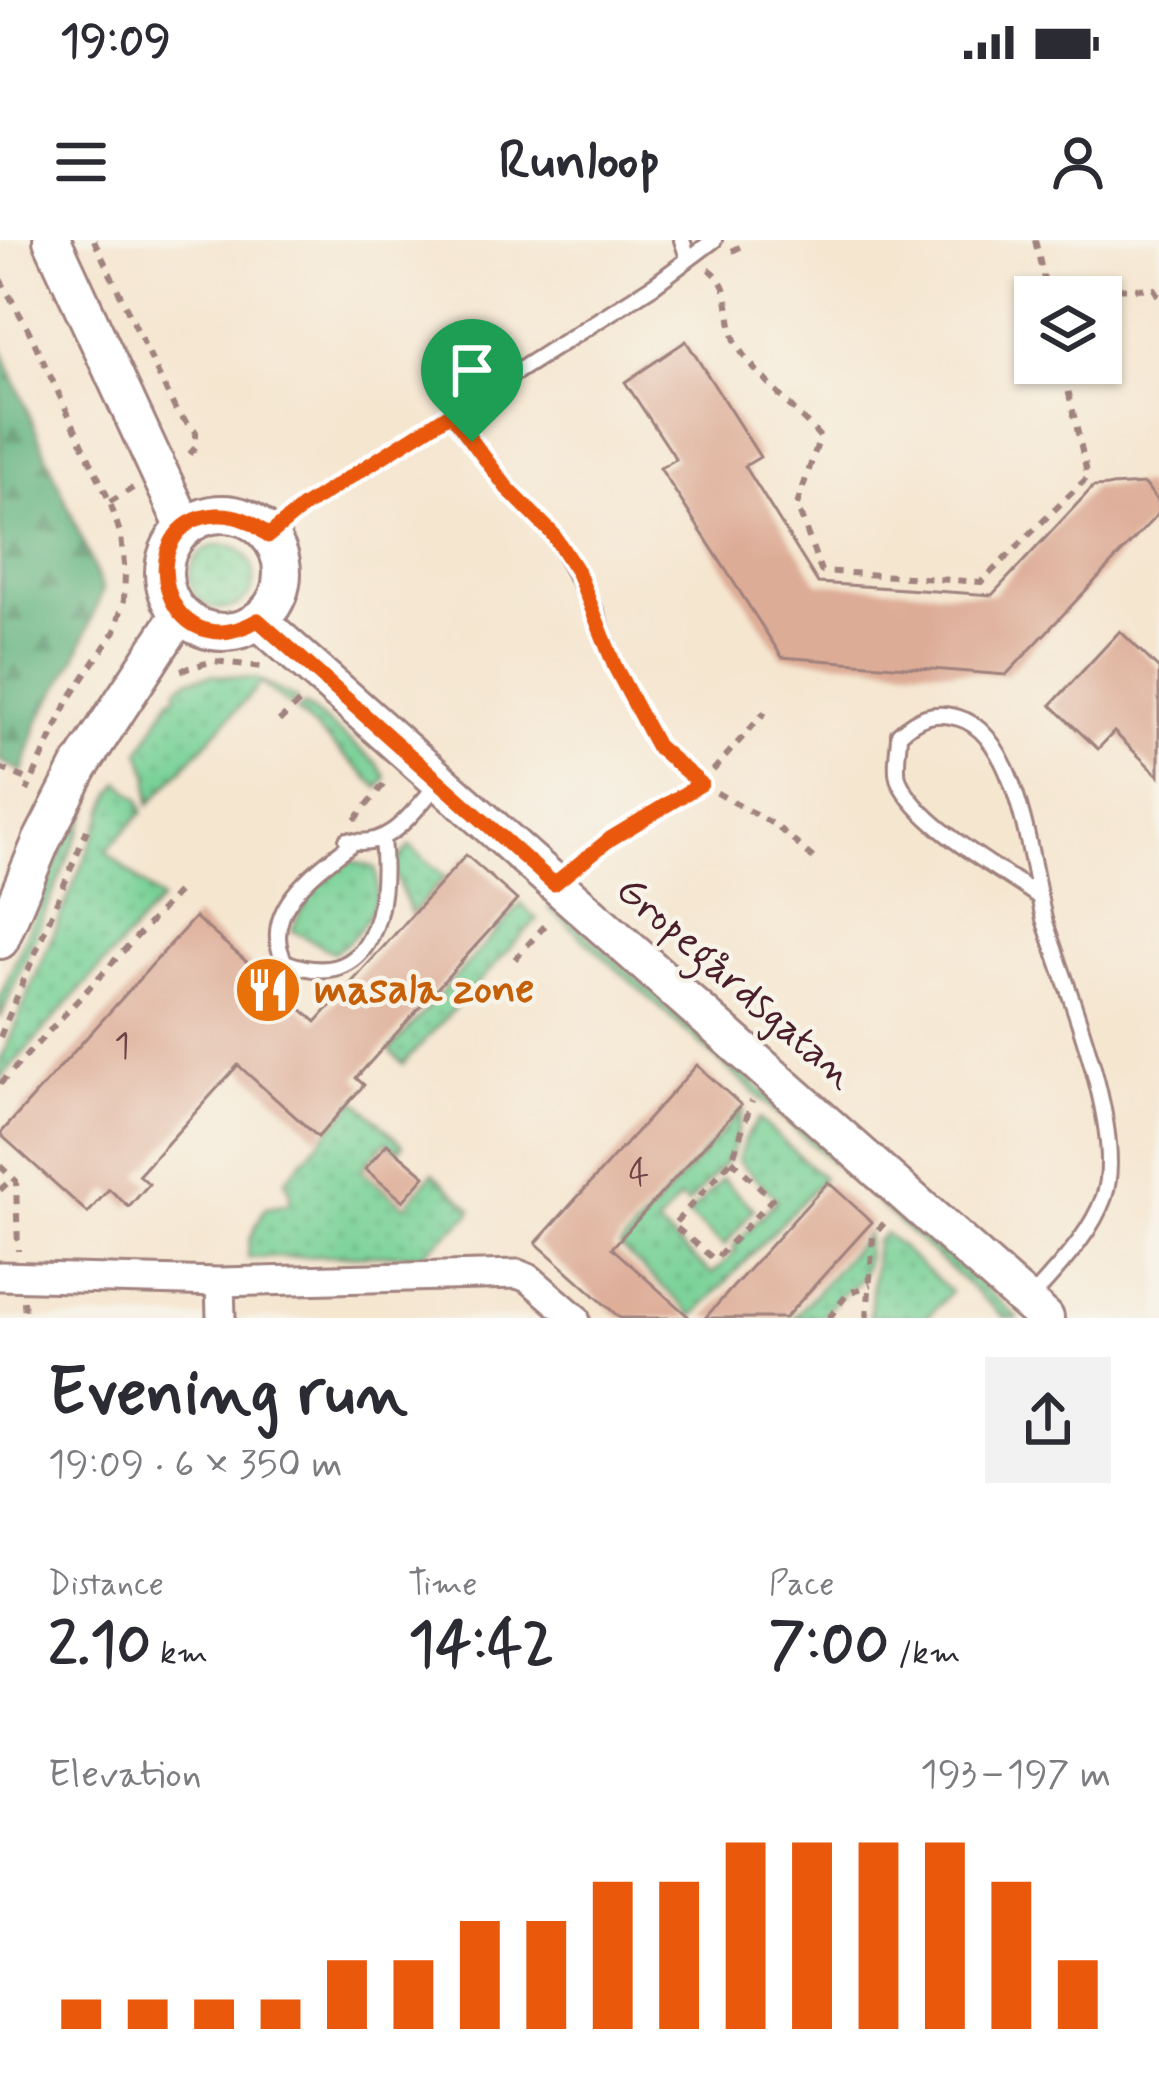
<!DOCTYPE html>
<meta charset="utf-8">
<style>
:root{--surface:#fff;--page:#f2f2f3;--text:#2b2b33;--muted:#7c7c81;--accent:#ea580c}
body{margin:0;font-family:Mynerve,sans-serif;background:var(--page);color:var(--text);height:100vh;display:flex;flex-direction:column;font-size:45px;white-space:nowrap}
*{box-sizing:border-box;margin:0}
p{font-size:39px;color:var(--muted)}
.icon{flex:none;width:66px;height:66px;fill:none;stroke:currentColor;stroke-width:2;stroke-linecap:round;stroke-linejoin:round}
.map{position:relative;height:1078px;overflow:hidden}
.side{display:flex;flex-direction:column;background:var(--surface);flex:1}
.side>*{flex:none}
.tools{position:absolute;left:1014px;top:36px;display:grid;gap:24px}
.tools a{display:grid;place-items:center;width:108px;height:108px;border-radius:0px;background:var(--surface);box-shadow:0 3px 9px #0004;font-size:60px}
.pin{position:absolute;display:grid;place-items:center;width:102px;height:102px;color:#fff;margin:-123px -51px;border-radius:50% 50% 50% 0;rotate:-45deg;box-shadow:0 0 12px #0007}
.pin .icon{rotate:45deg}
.round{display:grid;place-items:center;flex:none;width:126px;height:126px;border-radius:0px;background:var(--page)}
.summary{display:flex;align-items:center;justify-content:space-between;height:204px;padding:0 48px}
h1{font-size:66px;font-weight:800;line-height:90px}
.metrics{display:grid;grid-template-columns:repeat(3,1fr);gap:18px;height:204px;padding:12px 48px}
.metrics div{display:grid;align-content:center}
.metrics b{font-size:60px;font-weight:800}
.metrics small{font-size:33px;font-weight:400}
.metrics p{font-size:33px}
.chart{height:336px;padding:24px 48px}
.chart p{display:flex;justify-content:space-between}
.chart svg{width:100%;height:216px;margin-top:12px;stroke:var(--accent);stroke-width:6}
.status{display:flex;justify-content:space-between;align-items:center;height:84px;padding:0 60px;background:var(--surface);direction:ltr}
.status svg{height:33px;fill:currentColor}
header{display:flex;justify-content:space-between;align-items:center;height:156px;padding:0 48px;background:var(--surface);font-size:54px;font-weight:800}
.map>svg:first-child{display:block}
.grass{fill:url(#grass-dots);stroke:#617861;stroke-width:3}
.forest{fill:url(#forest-firs);stroke:#566956;stroke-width:3}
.building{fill:#ddac96}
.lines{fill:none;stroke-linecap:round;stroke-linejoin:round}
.service-casing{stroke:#a0827e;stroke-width:20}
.minor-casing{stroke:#a0827e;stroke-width:33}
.tertiary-casing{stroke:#a0827e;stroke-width:42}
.path{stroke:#a0827e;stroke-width:6;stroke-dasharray:9 9;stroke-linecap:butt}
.service{stroke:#fff;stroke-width:14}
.minor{stroke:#fff;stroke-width:27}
.tertiary{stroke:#fff;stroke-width:36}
.route-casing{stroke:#fff;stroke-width:24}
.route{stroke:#ea580c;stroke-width:15}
.labels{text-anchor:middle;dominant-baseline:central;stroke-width:9;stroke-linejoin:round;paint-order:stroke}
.number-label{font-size:36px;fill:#6f4246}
.street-label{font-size:42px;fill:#4a1f2b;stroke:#f7f3e8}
.food-label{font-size:42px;font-weight:bold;fill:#c56008;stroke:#f7f3e8;text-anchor:start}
</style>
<div class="status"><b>19:09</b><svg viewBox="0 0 49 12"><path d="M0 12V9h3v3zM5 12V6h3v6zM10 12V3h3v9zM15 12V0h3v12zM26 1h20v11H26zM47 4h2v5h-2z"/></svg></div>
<header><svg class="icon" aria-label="menu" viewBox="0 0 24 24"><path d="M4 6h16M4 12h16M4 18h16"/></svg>Runloop<svg class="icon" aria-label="person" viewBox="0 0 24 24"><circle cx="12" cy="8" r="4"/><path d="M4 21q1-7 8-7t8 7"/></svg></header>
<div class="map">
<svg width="1159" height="1078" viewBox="0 0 1159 1078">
<defs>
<pattern id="grass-dots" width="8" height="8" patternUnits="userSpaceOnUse" patternTransform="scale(3)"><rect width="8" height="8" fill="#78d197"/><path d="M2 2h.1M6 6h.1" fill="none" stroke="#69b382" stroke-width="1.8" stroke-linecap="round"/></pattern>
<pattern id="forest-firs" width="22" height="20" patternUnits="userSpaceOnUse" patternTransform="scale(3)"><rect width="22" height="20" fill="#62b380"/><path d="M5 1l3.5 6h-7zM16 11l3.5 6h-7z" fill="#539169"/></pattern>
</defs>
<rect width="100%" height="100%" fill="#f7f3e8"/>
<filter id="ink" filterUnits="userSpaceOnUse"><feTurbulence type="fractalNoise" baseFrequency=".00833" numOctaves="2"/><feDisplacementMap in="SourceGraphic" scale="24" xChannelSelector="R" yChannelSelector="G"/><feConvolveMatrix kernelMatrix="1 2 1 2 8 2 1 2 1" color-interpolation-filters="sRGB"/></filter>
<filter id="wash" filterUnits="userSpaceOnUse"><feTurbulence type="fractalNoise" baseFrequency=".004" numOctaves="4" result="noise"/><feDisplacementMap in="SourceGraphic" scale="48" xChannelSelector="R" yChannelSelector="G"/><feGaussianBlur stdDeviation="2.7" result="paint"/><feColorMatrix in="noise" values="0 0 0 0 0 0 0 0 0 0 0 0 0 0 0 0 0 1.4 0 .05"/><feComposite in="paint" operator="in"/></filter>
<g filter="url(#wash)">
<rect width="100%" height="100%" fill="#f5e6d0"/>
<path class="grass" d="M190 337a32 32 0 1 1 64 0a32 32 0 1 1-64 0Z
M 212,435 L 257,439 L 297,459 L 290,466 L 261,443 L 149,565 L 149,537 L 140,511 L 171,458 L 177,455 L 177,448 L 189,439 Z
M 305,465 L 378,524 L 386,538 L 379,548 L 296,471 Z
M 120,542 L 139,559 L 143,572 L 106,611 L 161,660 L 0,839 L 0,822 L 111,555 Z
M 90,559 L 92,561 L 0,779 L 0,757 L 75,579 Z
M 410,606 L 445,637 L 411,674 L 392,627 Z
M 348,620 L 375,628 C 384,662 362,694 334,713 L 292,690 L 308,654 Z
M 551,662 L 1018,1078 L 1005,1078 L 549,668 Z
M 521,664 L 537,679 L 403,824 L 390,810 Z
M 356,860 L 403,905 L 399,910 L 386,901 L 361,930 L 405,967 L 433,933 L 472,969 L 469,975 L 423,1014 L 248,1018 L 249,1001 L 265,968 L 289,964 L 291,953 L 285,941 Z
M 744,867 L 730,917 L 688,964 L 680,958 L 657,985 L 712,1034 L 736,1011 L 733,1007 L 777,959 L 738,921 L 745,898 L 759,879 L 823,938 L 694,1076 L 620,1007 Z
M 722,939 L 754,969 L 724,1006 L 688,975 Z
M 885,993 L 951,1052 L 927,1078 L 870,1078 L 876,1001 Z
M 867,994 C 868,1060 851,1032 823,1078 L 794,1078 Z"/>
<path class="forest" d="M 0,105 L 103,350 L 76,418 L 38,482 L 23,532 L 0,521 Z"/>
<g id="blocks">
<path class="building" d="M 686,101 L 760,217 L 745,226 L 818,343 L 992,355 L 1093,247 L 1145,244 L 1159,263 L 1159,273 L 1006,435 L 782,417 L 660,228 L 676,219 L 625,142 Z
M 1120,391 L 1159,429 L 1159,536 L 1114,492 L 1098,509 L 1051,465 Z
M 466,615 L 517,660 L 356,838 L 364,845 L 318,897 L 238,825 L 139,935 L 149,944 L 129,967 L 109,949 L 88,973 L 0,894 L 195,677 L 316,782 Z
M 697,825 L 741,865 L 612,1008 L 690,1078 L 620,1078 L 536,1003 Z
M 387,904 L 425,936 L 403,961 L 365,929 Z
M 828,942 L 872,982 L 785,1078 L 705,1078 Z"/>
</g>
</g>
<g filter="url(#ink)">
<use href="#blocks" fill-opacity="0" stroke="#a0827e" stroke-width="3"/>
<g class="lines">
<g class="service-casing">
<path id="service" d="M 682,0 L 688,18
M 451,173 L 507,248 L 552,293 L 596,372 L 615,427
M 268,296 L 303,267 L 654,45 L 714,0
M 347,600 C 389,611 412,572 438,544
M 354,602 C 318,629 257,671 285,722 C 375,756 389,666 382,599
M 1028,1062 C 1055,1030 1089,998 1104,957 C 1127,893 1065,745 1044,679 C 1031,624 1018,495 959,478 C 934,470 918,477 899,494 C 899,507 894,529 899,541 C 919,586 998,628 1038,656"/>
</g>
<g class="minor-casing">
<path id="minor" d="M 0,1036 L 220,1042 L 518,1034 L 530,1039 L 575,1078
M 220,1042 L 221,1078"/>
</g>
<g class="tertiary-casing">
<path id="tertiary" d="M 52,0 L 185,288
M164 333a59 59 0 1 1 118 0a59 59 0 1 1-118 0Z
M 258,380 L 1045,1078
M 0,700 L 41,602 L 79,528 L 180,374"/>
</g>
<path class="path" d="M 94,0 L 176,171 L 196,192 L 196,207 L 186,218
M 1035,0 L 1048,57
M 732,11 L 742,6 L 740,0
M 709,29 C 735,47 724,78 737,105 C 747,125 802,177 820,197 L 797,265 L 821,331 L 981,342 L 1088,237 L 1062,123
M 0,39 L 28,89 L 110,262 L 121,296 L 125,334 L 124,360 L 115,391 L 68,461 L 27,551
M 1045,47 L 1154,49 L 1159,57
M 110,262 L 133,248
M 181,430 L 214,421 L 262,427
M 625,446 L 657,506 L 701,544 L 775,585 L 818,622
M 279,481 L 304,458
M 0,528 L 32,541
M 355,580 L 388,539
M 580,622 L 701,544 L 765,472
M 515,719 L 550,680
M 0,797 L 87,590
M 0,844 L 178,652
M 732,920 L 772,959 L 715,1020 L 673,985 L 732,920 L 752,861
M 0,926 L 16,941 L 18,1011
M 0,950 L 13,938
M 24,1061 L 25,1078
M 829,1078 L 848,1053 L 871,1045
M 867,1078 L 873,996 L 886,981"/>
<use href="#service" class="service"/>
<use href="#minor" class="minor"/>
<use href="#tertiary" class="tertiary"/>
</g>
</g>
<g class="lines" filter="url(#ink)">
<g class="route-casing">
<path id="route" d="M 451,173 L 507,248 L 552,293 L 578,333 L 615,427 L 657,506 L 701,544 L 610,599 L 554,644 L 258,380 C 163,435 127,280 217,275 C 238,274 254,282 268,296 L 303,267 Z"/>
</g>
<use href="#route" class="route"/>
</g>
<defs>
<g id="restaurant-disc" transform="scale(3.45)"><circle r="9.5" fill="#e8710a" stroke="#f7f3e8"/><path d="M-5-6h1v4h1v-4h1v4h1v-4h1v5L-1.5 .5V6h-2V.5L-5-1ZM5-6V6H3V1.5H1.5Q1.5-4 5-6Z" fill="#fff"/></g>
</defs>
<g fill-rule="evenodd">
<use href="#restaurant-disc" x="268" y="750"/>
</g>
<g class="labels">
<g class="number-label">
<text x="122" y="807">1</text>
<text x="639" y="934">4</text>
</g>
<g class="street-label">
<text transform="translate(735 743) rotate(41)">Gropegårdsgatan</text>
</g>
<g class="food-label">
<text x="314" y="750">masala zone</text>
</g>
</g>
</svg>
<div class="tools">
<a><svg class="icon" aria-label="layers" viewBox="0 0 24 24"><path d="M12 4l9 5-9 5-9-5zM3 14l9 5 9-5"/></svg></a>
</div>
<div class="pin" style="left:472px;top:202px;background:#1e9e55"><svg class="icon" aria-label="arrive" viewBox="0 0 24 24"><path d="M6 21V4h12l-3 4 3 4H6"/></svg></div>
</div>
<section class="side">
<div class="summary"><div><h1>Evening run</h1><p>19:09 · 6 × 350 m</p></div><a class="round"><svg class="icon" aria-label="share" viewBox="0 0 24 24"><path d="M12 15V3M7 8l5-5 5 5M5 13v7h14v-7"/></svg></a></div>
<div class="metrics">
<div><p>Distance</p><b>2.10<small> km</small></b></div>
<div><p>Time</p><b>14:42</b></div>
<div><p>Pace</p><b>7:00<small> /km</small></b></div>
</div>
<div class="chart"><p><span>Elevation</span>193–197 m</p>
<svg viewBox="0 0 160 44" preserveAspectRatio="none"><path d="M5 44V38M15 44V38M25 44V38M35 44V38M45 44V30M55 44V30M65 44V22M75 44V22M85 44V14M95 44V14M105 44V6M115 44V6M125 44V6M135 44V6M145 44V14M155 44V30"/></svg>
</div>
</section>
